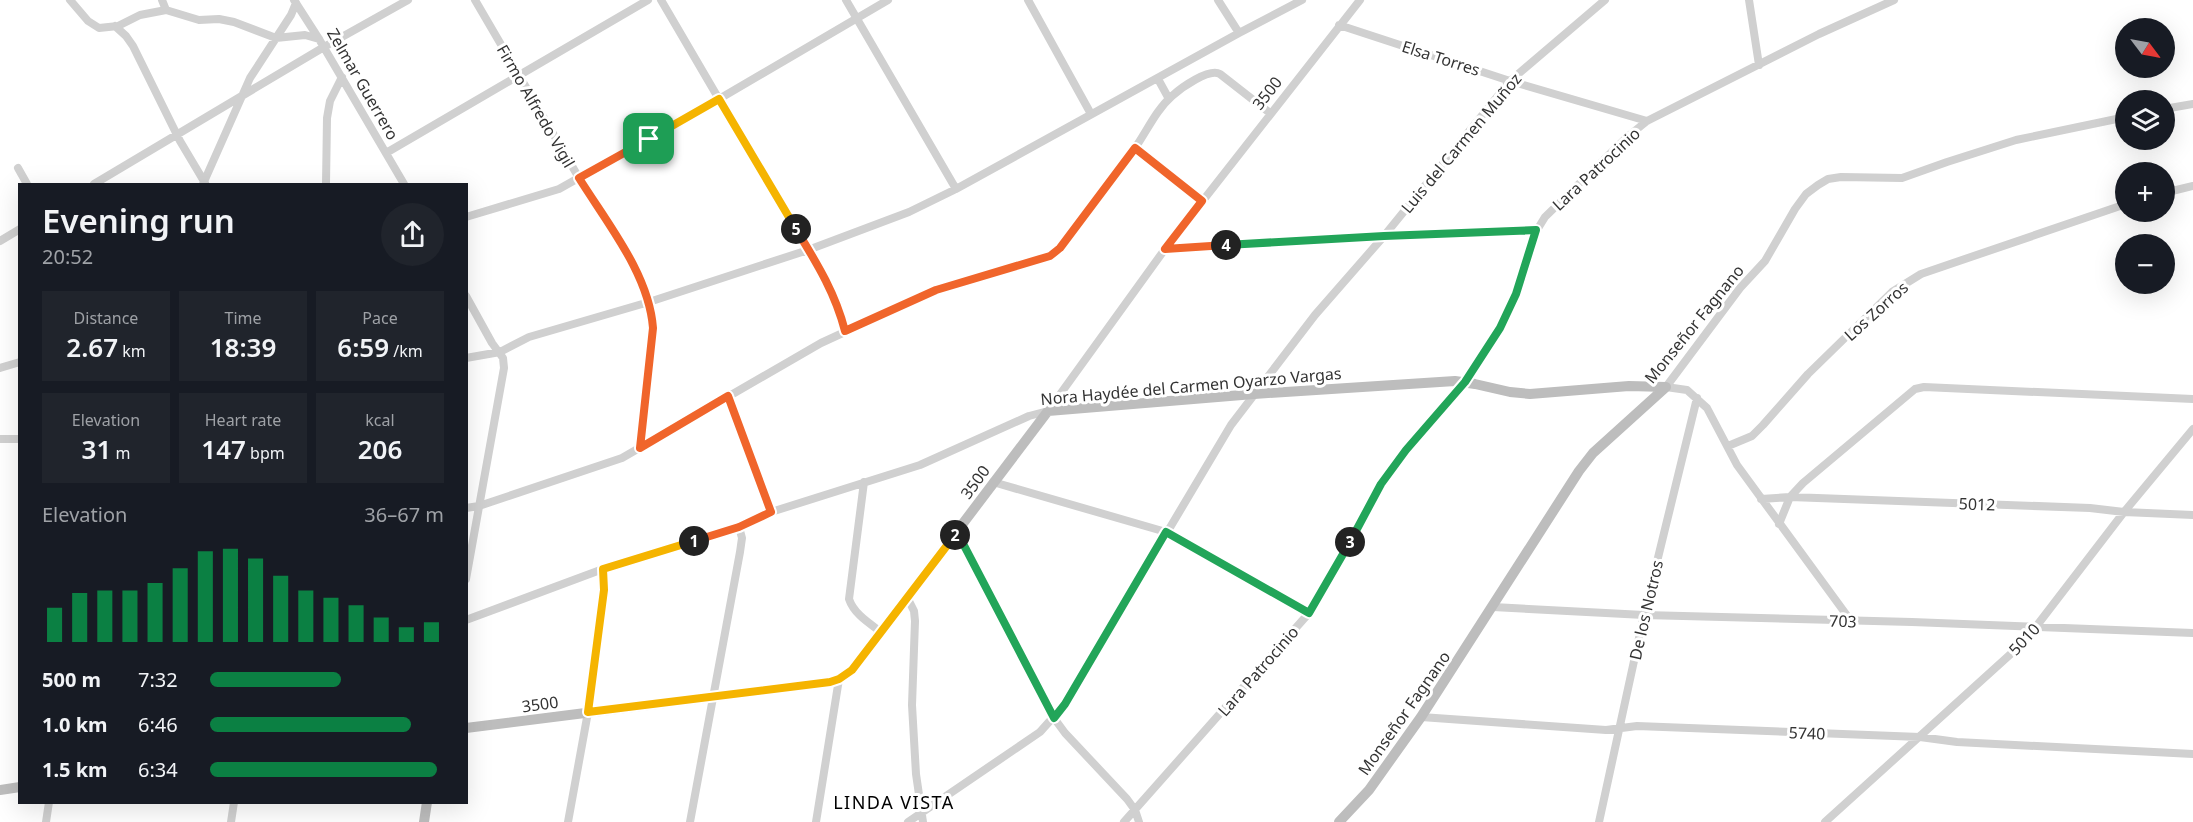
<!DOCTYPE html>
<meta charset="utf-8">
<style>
:root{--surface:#171b24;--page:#20242c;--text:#f1f3f6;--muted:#9ea1a6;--accent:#0b8043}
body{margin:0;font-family:"Noto Sans",sans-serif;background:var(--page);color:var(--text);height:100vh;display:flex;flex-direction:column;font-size:22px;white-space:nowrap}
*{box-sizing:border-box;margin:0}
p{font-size:20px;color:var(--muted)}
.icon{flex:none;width:33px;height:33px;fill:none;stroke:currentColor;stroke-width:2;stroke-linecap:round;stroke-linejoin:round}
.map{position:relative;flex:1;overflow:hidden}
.drawer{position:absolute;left:18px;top:183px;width:450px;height:621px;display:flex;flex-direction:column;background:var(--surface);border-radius:0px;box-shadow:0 6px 24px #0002}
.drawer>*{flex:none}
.needle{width:39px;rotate:122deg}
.fabs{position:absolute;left:2115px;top:18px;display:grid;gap:12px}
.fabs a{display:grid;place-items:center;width:60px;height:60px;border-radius:50%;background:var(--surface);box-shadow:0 6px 24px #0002;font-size:30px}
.pin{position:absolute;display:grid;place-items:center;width:51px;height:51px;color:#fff;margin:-26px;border-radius:12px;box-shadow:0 3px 9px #0006}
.km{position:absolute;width:30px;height:30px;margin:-15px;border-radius:50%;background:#222;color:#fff;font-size:16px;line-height:30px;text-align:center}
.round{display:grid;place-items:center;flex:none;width:63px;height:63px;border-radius:32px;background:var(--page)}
.summary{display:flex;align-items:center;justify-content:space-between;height:102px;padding:0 24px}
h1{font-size:33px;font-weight:600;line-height:45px}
.figures{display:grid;grid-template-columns:repeat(3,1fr);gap:9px;height:102px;padding:6px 24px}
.figures div{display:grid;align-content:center;border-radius:0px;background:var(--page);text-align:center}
.figures b{font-size:26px;font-weight:600}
.figures small{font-size:16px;font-weight:400}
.figures p{font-size:16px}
.chart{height:168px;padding:12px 24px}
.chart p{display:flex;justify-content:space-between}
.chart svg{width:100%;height:108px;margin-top:6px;stroke:var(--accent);stroke-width:6}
ul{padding:0 24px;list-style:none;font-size:20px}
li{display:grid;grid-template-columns:96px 72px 1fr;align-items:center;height:45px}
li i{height:15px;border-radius:8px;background:var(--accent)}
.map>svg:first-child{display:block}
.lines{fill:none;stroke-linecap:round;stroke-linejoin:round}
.street{stroke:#d0d0d0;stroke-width:8}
.secondary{stroke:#bdbdbd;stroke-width:10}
.split-1-casing{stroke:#fff;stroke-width:12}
.split-2-casing{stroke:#fff;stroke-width:12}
.split-3-casing{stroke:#fff;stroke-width:12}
.split-4-casing{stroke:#fff;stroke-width:12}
.split-5-casing{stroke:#fff;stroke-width:12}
.split-6-casing{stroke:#fff;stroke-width:12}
.split-1{stroke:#f0652b;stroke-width:8}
.split-2{stroke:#f5b400;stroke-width:8}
.split-3{stroke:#22a559;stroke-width:8}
.split-4{stroke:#22a559;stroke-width:8}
.split-5{stroke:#f0652b;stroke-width:8}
.split-6{stroke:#f5b400;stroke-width:8}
.labels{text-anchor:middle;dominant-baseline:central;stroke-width:6;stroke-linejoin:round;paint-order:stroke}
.street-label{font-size:16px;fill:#333;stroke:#fff}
.neighbourhood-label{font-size:18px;letter-spacing:1.5px;fill:#000;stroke:#fff}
</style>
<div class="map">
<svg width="2193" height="822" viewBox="0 0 2193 822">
<rect width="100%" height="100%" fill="#fff"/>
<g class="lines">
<path class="street" d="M 70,0 L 88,21 L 99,28 L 118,26 L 140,15 L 166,10 L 199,20 L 219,19 L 234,22 L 276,38 L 305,35 L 319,39
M 162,0 L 166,10
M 294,0 L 319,39 L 404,184
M 475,0 L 579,178 L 637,271 L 649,302 L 653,328 L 640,448
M 661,0 L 830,289 L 838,304 L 845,331
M 846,0 L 956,189
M 1028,0 L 1091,114
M 1218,0 L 1239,33
M 1749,0 L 1759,65
M 1339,25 L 1510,81 L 1647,121
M 115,26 L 126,36 L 133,46 L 180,141 L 205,183
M 1158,79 L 1169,99
M 2164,109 L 2193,104
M 1135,148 L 1202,201
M 386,153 L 648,0
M 18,168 L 27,184
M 94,184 L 324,47 L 408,0
M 203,184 L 250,78 L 291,15 L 296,3
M 326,184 L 327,118 L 330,101 L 342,77
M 2164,193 L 2193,186
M 466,217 L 559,189 L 719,99 L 888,0
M 0,241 L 20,229
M 1165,249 L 1384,236 L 1537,230
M 466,296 L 492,343 L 503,358 L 504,368 L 466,579
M 466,358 L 500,352 L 529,337 L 649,302 L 808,250 L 909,212 L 956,189 L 1239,33 L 1302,0
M 0,368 L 20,362
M 1666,387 L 1740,288 L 1765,261 L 1795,209 L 1806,194 L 1818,185 L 1828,179 L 1841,177 L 1902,178 L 1947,162 L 2016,140 L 2126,117
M 1666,387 L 1687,390 L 1707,408 L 1737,465 L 1851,621
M 728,396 L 771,512
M 0,439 L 20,439
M 1728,446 L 1752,436 L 1763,425 L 1808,374 L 1892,292 L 1921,274 L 2126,204
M 864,482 L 849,599 C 854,614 869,623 881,632
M 993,482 L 1166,532 L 1309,613
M 1761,499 L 1790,497 L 2090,508 L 2124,512 L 2193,515
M 466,508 L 479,506 L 622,458 L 821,343 L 936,290 L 1050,256 L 1060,248 C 1085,215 1111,182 1135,148 C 1147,131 1156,110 1172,96 C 1182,87 1209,68 1220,74 L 1270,113
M 1779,524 L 1790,497 L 1803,483 L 1915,389 L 1924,387 L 2193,399
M 957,532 L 1054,718 L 1065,733 L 1127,799 L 1135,810 L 1139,822
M 907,597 L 914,611 L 915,621 L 912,705 L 916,774 L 923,822
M 1493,607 L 1644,615 L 1912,622 L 2193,633
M 466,620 L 603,569 L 739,527 L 771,512 L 920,465 L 1029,416 L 1048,411 L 1165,249 L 1360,0
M 1421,717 L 1606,730 L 1637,726 L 1920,737 L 1957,742 L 2193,754
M 46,822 L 49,802
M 231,822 L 234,802
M 568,822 L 588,712 L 604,590 L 603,569
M 690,822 L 740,552 L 742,538 L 739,527
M 816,822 L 839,679
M 908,822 L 1040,732 L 1065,704 L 1231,425 L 1315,315 L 1384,236 L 1510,81 L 1605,0
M 1124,822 L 1309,613 L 1381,484 L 1406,450 L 1465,382 L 1500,328 L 1516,294 L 1537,230 L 1545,217 L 1626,138 L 1647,121 L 1819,34 L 1894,0
M 1599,822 L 1644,615 L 1697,398
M 1825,822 L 2014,651 L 2035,628 L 2124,512 L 2193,429"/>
<path class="secondary" d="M 466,728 L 830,682 L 839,679 L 852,670 L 1048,411 L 1254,394 L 1455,381 L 1475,384 L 1510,392 L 1530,394 L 1629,386 L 1666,387
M 0,790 L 20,787
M 424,822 L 427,802
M 1339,822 L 1369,790 L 1421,717 L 1579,471 L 1593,453 L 1666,387"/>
</g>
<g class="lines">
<g class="split-1-casing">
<path id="split-1" d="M 649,139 L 579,178 C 607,223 649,274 653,328 L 640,448 L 728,396 L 771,512 L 739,527 L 694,541"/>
</g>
<g class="split-2-casing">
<path id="split-2" d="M 694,541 L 603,569 L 604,590 L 588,712 L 830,682 L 839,679 L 852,670 L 955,535"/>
</g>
<g class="split-3-casing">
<path id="split-3" d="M 955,535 L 957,532 L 1054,718 L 1065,704 L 1166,532 L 1309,613 L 1350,542"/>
</g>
<g class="split-4-casing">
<path id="split-4" d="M 1226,245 L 1384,236 L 1536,230 L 1516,294 L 1500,328 L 1465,382 L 1406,450 L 1381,484 L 1350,542"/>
</g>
<g class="split-5-casing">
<path id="split-5" d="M 796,229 C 816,262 835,292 845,331 L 936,290 L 1050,256 L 1060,248 L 1135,148 L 1202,201 L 1165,249 L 1226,245"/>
</g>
<g class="split-6-casing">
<path id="split-6" d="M 649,139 L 719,99 L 796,229"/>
</g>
<use href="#split-1" class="split-1"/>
<use href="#split-2" class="split-2"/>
<use href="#split-3" class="split-3"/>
<use href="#split-4" class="split-4"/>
<use href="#split-5" class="split-5"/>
<use href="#split-6" class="split-6"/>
</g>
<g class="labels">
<g class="street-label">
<text transform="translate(1441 58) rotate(18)">Elsa Torres</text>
<text transform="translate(363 84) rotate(60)">Zelmar Guerrero</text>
<text transform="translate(1267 93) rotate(-52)">3500</text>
<text transform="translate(536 106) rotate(60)">Firmo Alfredo Vigil</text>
<text transform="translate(1461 143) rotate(-50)">Luis del Carmen Muñoz</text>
<text transform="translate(1596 169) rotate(-43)">Lara Patrocinio</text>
<text transform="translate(1876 311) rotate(-42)">Los Zorros</text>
<text transform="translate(1694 324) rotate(-51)">Monseñor Fagnano</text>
<text transform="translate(1191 386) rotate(-5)">Nora Haydée del Carmen Oyarzo Vargas</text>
<text transform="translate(975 482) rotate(-54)">3500</text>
<text transform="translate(1977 504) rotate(2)">5012</text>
<text transform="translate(1646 610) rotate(-77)">De los Notros</text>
<text transform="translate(1843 621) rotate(2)">703</text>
<text transform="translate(2024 639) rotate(-47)">5010</text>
<text transform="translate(1258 671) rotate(-49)">Lara Patrocinio</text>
<text transform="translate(540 704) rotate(-8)">3500</text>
<text transform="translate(1404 713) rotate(-55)">Monseñor Fagnano</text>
<text transform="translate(1807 733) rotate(2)">5740</text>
</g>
<g class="neighbourhood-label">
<text x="894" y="802">LINDA VISTA</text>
</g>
</g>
</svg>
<div class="fabs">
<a><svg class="needle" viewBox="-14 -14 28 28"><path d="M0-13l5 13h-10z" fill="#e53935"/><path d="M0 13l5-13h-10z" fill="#9ea1a6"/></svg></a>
<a><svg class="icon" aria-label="layers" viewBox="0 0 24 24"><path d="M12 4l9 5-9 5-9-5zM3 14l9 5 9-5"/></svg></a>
<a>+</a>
<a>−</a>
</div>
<div class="pin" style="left:649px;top:139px;background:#1e9e55"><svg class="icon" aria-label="arrive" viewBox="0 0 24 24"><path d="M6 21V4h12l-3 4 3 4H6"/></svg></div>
<b class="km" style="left:694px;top:541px">1</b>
<b class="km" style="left:955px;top:535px">2</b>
<b class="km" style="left:1350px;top:542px">3</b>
<b class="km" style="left:1226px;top:245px">4</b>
<b class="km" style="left:796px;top:229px">5</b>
<section class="drawer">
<div class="summary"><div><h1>Evening run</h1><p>20:52</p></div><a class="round"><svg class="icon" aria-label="share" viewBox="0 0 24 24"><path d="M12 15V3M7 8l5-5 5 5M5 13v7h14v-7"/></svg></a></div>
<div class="figures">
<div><p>Distance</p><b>2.67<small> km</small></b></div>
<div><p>Time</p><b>18:39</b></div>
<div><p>Pace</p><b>6:59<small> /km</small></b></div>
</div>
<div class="figures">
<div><p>Elevation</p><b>31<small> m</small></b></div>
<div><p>Heart rate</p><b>147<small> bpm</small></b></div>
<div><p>kcal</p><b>206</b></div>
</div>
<div class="chart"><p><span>Elevation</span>36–67 m</p>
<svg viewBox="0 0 160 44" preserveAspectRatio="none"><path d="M5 44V30M15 44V24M25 44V23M35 44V23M45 44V20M55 44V14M65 44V7M75 44V6M85 44V10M95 44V17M105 44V23M115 44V26M125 44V29M135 44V34M145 44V38M155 44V36"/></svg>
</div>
<ul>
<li><b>500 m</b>7:32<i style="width:56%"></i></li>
<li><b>1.0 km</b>6:46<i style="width:86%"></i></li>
<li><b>1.5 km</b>6:34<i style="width:97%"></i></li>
</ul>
</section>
</div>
